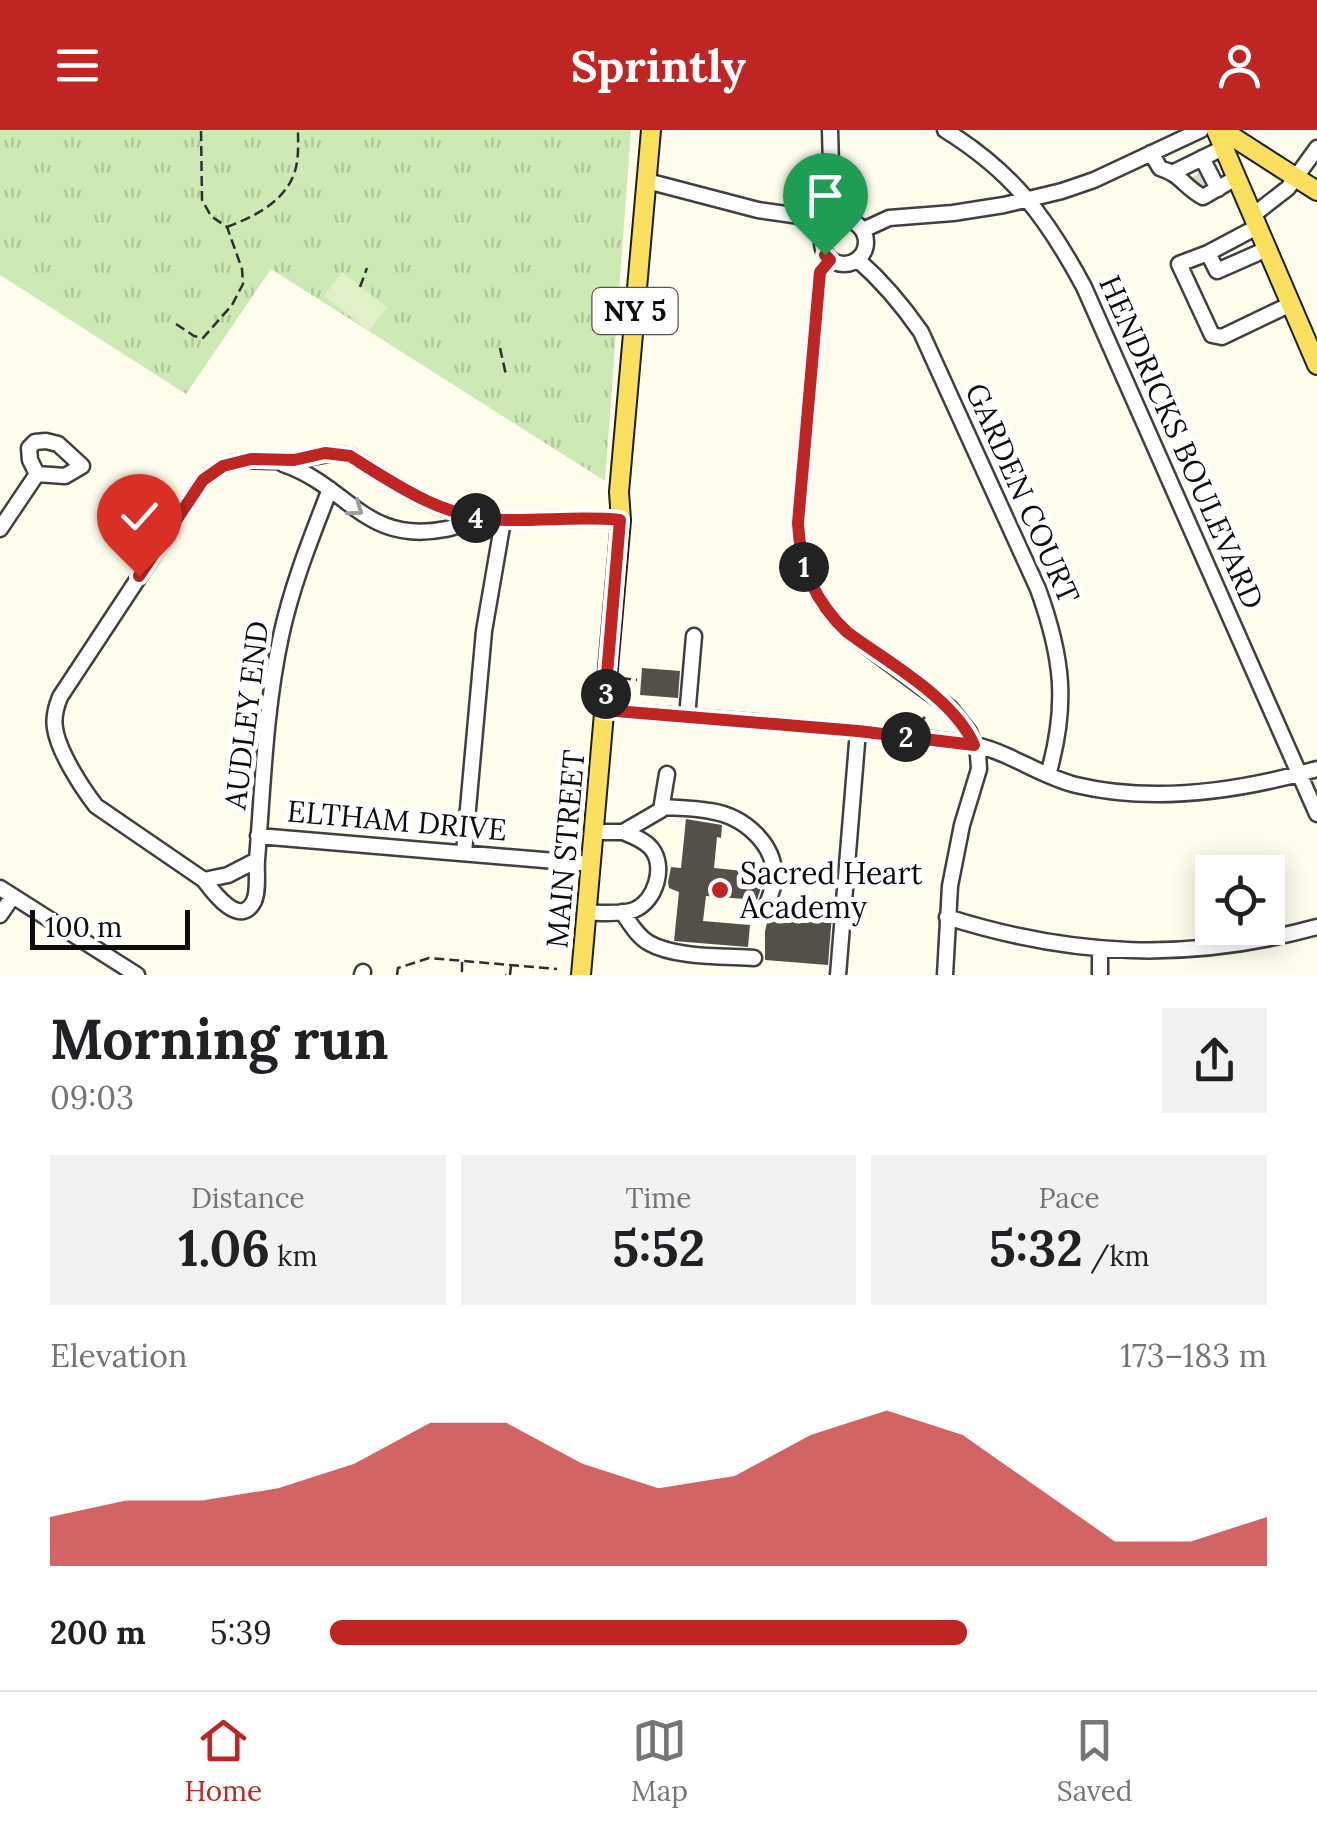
<!DOCTYPE html>
<meta charset="utf-8">
<style>
:root{--surface:#fff;--page:#f2f2f2;--text:#202124;--muted:#757577;--line:#e0e0e0;--accent:#bf2522}
body{margin:0;font-family:Lora,serif;background:var(--page);color:var(--text);height:100vh;display:flex;flex-direction:column;font-size:38px;white-space:nowrap}
*{box-sizing:border-box;margin:0}
p{font-size:32px;color:var(--muted)}
.icon{flex:none;width:55px;height:55px;fill:none;stroke:currentColor;stroke-width:2;stroke-linecap:round;stroke-linejoin:round}
.map{position:relative;height:845px;overflow:hidden}
.side{display:flex;flex-direction:column;background:var(--surface);flex:1}
.side>*{flex:none}
.fabs{position:absolute;left:1195px;top:725px;display:grid;gap:20px}
.fabs a{display:grid;place-items:center;width:90px;height:90px;border-radius:0px;background:var(--surface);box-shadow:0 5px 25px #0003;font-size:50px}
.scale{position:absolute;left:30px;bottom:25px;width:160px;box-sizing:border-box;padding-left:10px;border:5px solid #0d0d0d;border-top:0;font-size:28px;line-height:35px;white-space:nowrap;color:#0d0d0d;-webkit-text-stroke:8px #fff;paint-order:stroke}
.pin{position:absolute;display:grid;place-items:center;width:85px;height:85px;color:#fff;margin:-102px -42px;border-radius:50% 50% 50% 0;rotate:-45deg;box-shadow:0 0 10px #0007}
.pin .icon{rotate:45deg}
.km{position:absolute;width:50px;height:50px;margin:-25px;border-radius:50%;background:#222;color:#fff;font-size:28px;line-height:50px;text-align:center}
.round{display:grid;place-items:center;flex:none;width:105px;height:105px;border-radius:0px;background:var(--page)}
.overview{display:flex;align-items:center;justify-content:space-between;height:170px;padding:0 50px}
h1{font-size:55px;font-weight:700;line-height:75px}
.metrics{display:grid;grid-template-columns:repeat(3,1fr);gap:15px;height:170px;padding:10px 50px}
.metrics div{display:grid;align-content:center;border-radius:0px;background:var(--page);text-align:center}
.metrics b{font-size:50px;font-weight:700}
.metrics small{font-size:28px;font-weight:400}
.metrics p{font-size:28px}
.chart{height:280px;padding:20px 50px}
.chart p{display:flex;justify-content:space-between}
.chart svg{width:100%;height:180px;margin-top:10px;fill:var(--accent);opacity:.7}
ul{padding:0 50px;list-style:none;font-size:32px}
li{display:grid;grid-template-columns:160px 120px 1fr;align-items:center;height:75px}
li i{height:25px;border-radius:12px;background:var(--accent)}
header{display:flex;justify-content:space-between;align-items:center;height:130px;padding:0 50px;background:var(--accent);color:#fff;font-size:45px;font-weight:700}
.dock{display:flex;justify-content:space-around;align-items:center;height:140px;border-top:2px solid var(--line);background:var(--surface);font-size:28px;color:var(--muted)}
.dock a{display:grid;justify-items:center;gap:5px}
.dock .selected{color:var(--accent)}
.map>svg:first-child{display:block}
.grass{fill:url(#grass-tufts)}
.pitch{fill:#e0f1c7}
.building{fill:#554f49}
.lines{fill:none;stroke-linecap:round;stroke-linejoin:round}
.minor-tunnel{stroke:#dbd9cb;stroke-width:14;stroke-dasharray:14 7;stroke-linecap:butt}
.minor-casing{stroke:#404040;stroke-width:19}
.major-casing{stroke:#1e1e1e;stroke-width:22}
.path{stroke:#2f2f2f;stroke-width:2.5;stroke-dasharray:10 5;stroke-linecap:butt}
.minor{stroke:#fff;stroke-width:14}
.major{stroke:#fbe060;stroke-width:18}
.oneway{stroke:#9e9e9e}
.route-casing{stroke:#fff;stroke-width:20}
.route{stroke:#bf2522;stroke-width:12}
.poi-dot{fill:#bf2522;stroke:#fff;stroke-width:4}
.labels{text-anchor:middle;dominant-baseline:central;stroke-width:10;stroke-linejoin:round;paint-order:stroke}
.shield{fill:#fff;stroke:#565656;stroke-width:2.5}
.shield-label{font-size:28px;font-weight:bold;fill:#0d0d0d}
.street-label{font-size:30px;fill:#0d0d0d;stroke:#fff}
.poi-label{font-size:30px;fill:#0d0d0d;stroke:#fff;text-anchor:start}
</style>
<header><svg class="icon" aria-label="menu" viewBox="0 0 24 24"><path d="M4 6h16M4 12h16M4 18h16"/></svg>Sprintly<svg class="icon" aria-label="person" viewBox="0 0 24 24"><circle cx="12" cy="8" r="4"/><path d="M4 21q1-7 8-7t8 7"/></svg></header>
<div class="map">
<svg width="1317" height="845" viewBox="0 0 1317 845">
<defs>
<pattern id="grass-tufts" width="24" height="20" patternUnits="userSpaceOnUse" patternTransform="scale(2.5)"><rect width="24" height="20" fill="#cdeab5"/><path d="M3 7l-1-3M5 7V3M7 7l1-3M15 17l-1-3M17 17v-4M19 17l1-3" fill="none" stroke="#afc89a"/></pattern>
</defs>
<rect width="100%" height="100%" fill="#fffdec"/>
<path class="grass" d="M 0,0 L 631,0 L 605,351 L 271,139 L 186,264 L 0,145 Z"/>
<path class="pitch" d="M 342,142 L 387,177 L 369,201 L 324,166 Z"/>
<path class="building" d="M 642,538 L 680,541 L 678,568 L 640,565 Z
M 686,689 L 722,695 L 721,708 L 717,707 L 714,738 L 763,743 L 763,752 L 757,770 L 706,766 L 703,791 L 750,795 L 748,817 L 674,811 L 679,762 L 669,758 L 668,752 L 671,737 L 681,738 Z
M 776,780 L 832,785 L 828,835 L 765,830 L 765,801 L 769,785 Z"/>
<g class="lines">
<path class="minor-tunnel" d="M 1198,44 L 1207,61"/>
<g class="minor-casing">
<path id="minor" d="M 830,0 L 831,36 L 826,75 L 833,93
M 945,0 C 1013,42 1047,88 1084,157 L 1317,684
M 1151,23 L 1160,38 C 1182,45 1184,57 1203,67 L 1236,48
M 1202,28 L 1218,59
M 1174,42 L 1223,18
M 647,51 L 758,80 L 814,88 L 827,98
M 1252,86 L 1288,58 L 1317,18
M822 112a22 22 0 1 1 44 0a22 22 0 1 1-44 0Z
M 1257,97 L 1208,123 L 1217,141 L 1267,119
M 863,100 L 889,88 L 953,83 L 1004,75 L 1062,61 L 1094,50 L 1201,0
M 1208,123 L 1179,134 L 1212,205 L 1222,207 L 1291,174
M 830,130 L 820,142 L 798,393 C 799,437 815,472 847,502 L 950,578 L 969,602 L 978,624 L 979,639 L 962,695 L 950,756 L 945,845
M 858,130 C 882,151 903,176 921,202 L 1038,459 C 1063,528 1068,575 1048,645
M 46,311 L 58,314 L 82,336 L 65,346 L 37,344 L 30,330 L 29,318 L 35,312 Z
M 283,334 C 349,356 364,415 446,399 C 456,397 465,392 475,389
M 330,359 C 311,408 292,455 281,506 C 265,580 263,655 257,730 L 228,745 L 204,750 L 96,676 C 82,658 58,621 55,598 C 53,587 56,577 60,567 L 203,350 C 238,320 255,335 295,330 C 316,327 328,321 351,326 C 398,357 446,390 505,390 C 544,391 582,386 621,390
M 0,399 L 37,344
M 604,580 C 726,590 848,598 969,614 C 1005,619 1039,646 1076,655 C 1155,674 1240,661 1317,639
M 687,587 L 694,506
M 662,677 C 678,678 695,678 710,681 C 744,686 778,715 774,752 C 773,759 769,768 767,775
M 594,702 L 623,702 L 661,680 L 667,644
M 258,706 L 591,734
M 464,723 L 484,501 L 503,391
M 204,750 C 213,762 240,799 254,771 C 259,760 256,742 257,730
M 0,758 L 137,845
M 622,782 C 630,793 637,806 649,813 C 675,828 725,826 754,828
M 587,783 C 601,782 621,785 634,780 C 656,771 666,736 651,718 C 644,710 633,706 623,702
M 0,785 L 13,766
M 947,787 C 1073,827 1189,832 1317,797
M 1100,820 L 1100,845
M 362,845 L 363,842
M 838,845 L 858,601"/>
</g>
<g class="major-casing">
<path id="major" d="M 1216,0 L 1317,235
M 1222,0 L 1317,61
M 581,845 L 621,390 L 619,362 L 651,0"/>
</g>
<path class="path" d="M 227,97 C 254,87 286,71 295,41 C 299,28 298,14 298,0
M 360,157 L 367,138
M 176,194 L 194,206 L 203,208 L 232,175 L 243,154 L 242,139 L 227,97 L 211,86 L 202,70 L 201,0
M 500,218 L 506,245
M 621,548 L 637,550
M 923,587 L 925,589
M 462,832 L 462,841 L 467,841
M 397,845 L 398,838 L 429,828 L 557,839
M 505,845 L 506,845
M 510,845 L 511,836"/>
<use href="#minor" class="minor"/>
<use href="#major" class="major"/>
</g>
<defs><path id="oneway-chevron" d="M-2-3.5L2.5 0L-2 3.5" fill="none" stroke-width="1.6" stroke-linecap="round" stroke-linejoin="round" transform="scale(2.5)"/></defs>
<use class="oneway" href="#oneway-chevron" transform="translate(356 379) rotate(36)"/>
<g class="lines">
<g class="route-casing">
<path id="route" d="M 139,446 L 203,350 L 223,336 L 251,329 L 294,330 L 325,323 L 350,326 C 399,357 445,389 505,390 C 544,391 582,386 620,390 L 604,580 L 858,601 L 974,615 C 954,568 887,532 847,502 C 815,472 800,437 798,393 L 820,142 L 830,130 L 825,125"/>
</g>
<use href="#route" class="route"/>
</g>
<circle class="poi-dot" cx="720" cy="760" r="10"/>
<g class="labels">
<rect class="shield" x="592.5" y="158" width="85" height="46" rx="8"/>
<g class="shield-label">
<text x="635" y="181">NY 5</text>
</g>
<g class="street-label">
<text transform="translate(1182 312) rotate(66)">HENDRICKS BOULEVARD</text>
<text transform="translate(1023 363) rotate(66)">GARDEN COURT</text>
<text transform="translate(246 585) rotate(-83)">AUDLEY END</text>
<text transform="translate(397 690) rotate(5)">ELTHAM DRIVE</text>
<text transform="translate(565 719) rotate(-85)">MAIN STREET</text>
</g>
<g class="poi-label">
<text x="740" y="743">Sacred Heart<tspan x="740" dy="34">Academy</tspan></text>
</g>
</g>
</svg>
<div class="fabs">
<a><svg class="icon" aria-label="locate" viewBox="0 0 24 24"><circle cx="12" cy="12" r="6"/><path d="M12 2v4M12 18v4M2 12h4M18 12h4"/></svg></a>
</div>
<div class="scale">100 m</div>
<div class="pin" style="left:825px;top:125px;background:#1e9e55"><svg class="icon" aria-label="arrive" viewBox="0 0 24 24"><path d="M6 21V4h12l-3 4 3 4H6"/></svg></div>
<div class="pin" style="left:139px;top:446px;background:#d93025"><svg class="icon" aria-label="check" viewBox="0 0 24 24"><path d="M5 12l5 5 9-10"/></svg></div>
<b class="km" style="left:804px;top:437px">1</b>
<b class="km" style="left:906px;top:607px">2</b>
<b class="km" style="left:606px;top:564px">3</b>
<b class="km" style="left:476px;top:388px">4</b>
</div>
<section class="side">
<div class="overview"><div><h1>Morning run</h1><p>09:03</p></div><a class="round"><svg class="icon" aria-label="share" viewBox="0 0 24 24"><path d="M12 15V3M7 8l5-5 5 5M5 13v7h14v-7"/></svg></a></div>
<div class="metrics">
<div><p>Distance</p><b>1.06<small> km</small></b></div>
<div><p>Time</p><b>5:52</b></div>
<div><p>Pace</p><b>5:32<small> /km</small></b></div>
</div>
<div class="chart"><p><span>Elevation</span>173–183 m</p>
<svg viewBox="0 0 160 44" preserveAspectRatio="none"><path d="M0 44V32L10 28L20 28L30 25L40 19L50 9L60 9L70 19L80 25L90 22L100 12L110 6L120 12L130 25L140 38L150 38L160 32V44z"/></svg>
</div>
<ul>
<li><b>200 m</b>5:39<i style="width:68%"></i></li>
</ul>
</section>
<nav class="dock">
<a class="selected"><svg class="icon" aria-label="home" viewBox="0 0 24 24"><path d="M3 11l9-7 9 7M6 9v11h12V9"/></svg>Home</a>
<a><svg class="icon" aria-label="map" viewBox="0 0 24 24"><path d="M3 6l6-2 6 2 6-2v14l-6 2-6-2-6 2zM9 4v14M15 6v14"/></svg>Map</a>
<a><svg class="icon" aria-label="saved" viewBox="0 0 24 24"><path d="M7 4h10v16l-5-4-5 4z"/></svg>Saved</a>
</nav>
